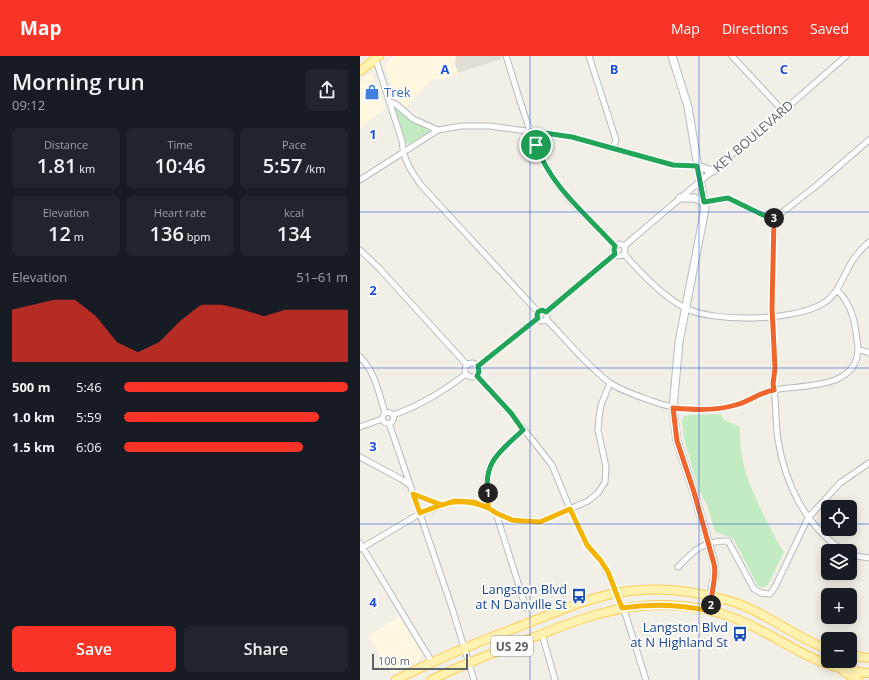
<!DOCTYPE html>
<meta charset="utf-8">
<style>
:root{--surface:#171b24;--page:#20242c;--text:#f1f3f6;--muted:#9ea1a6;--accent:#f93426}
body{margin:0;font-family:"Open Sans",sans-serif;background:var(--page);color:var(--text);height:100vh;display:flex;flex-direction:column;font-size:15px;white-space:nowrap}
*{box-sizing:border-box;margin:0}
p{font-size:13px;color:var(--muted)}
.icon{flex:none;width:22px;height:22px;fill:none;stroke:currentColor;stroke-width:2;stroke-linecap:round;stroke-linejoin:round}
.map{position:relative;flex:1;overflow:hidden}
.sheet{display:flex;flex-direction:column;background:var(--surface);width:360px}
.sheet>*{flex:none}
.controls{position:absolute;left:461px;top:444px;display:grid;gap:8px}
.controls a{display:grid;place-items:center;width:36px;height:36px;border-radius:6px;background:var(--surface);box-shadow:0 2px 10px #0003;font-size:20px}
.scale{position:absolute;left:12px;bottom:10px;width:96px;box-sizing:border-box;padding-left:4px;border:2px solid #5e6369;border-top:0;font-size:11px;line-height:14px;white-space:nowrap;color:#5e6369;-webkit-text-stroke:3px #fff;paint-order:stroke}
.pin{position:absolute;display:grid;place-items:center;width:34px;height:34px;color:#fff;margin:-17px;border:2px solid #fff;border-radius:50%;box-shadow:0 1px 4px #0007}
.km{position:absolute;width:20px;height:20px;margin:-10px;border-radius:50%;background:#222;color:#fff;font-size:11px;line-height:20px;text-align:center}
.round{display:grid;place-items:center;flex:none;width:42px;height:42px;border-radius:6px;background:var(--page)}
.summary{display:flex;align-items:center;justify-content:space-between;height:68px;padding:0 12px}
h1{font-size:22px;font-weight:600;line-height:30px}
.figures{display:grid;grid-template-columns:repeat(3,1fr);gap:6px;height:68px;padding:4px 12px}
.figures div{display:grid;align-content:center;border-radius:6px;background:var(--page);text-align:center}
.figures b{font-size:20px;font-weight:600}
.figures small{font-size:11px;font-weight:400}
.figures p{font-size:11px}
.chart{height:112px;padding:8px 12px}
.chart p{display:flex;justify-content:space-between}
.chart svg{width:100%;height:72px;margin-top:4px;fill:var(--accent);opacity:.7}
.cta{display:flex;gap:8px;margin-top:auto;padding:8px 12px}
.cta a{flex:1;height:46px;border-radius:6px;background:var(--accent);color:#fff;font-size:16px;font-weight:600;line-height:46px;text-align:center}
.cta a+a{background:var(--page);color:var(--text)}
ul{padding:0 12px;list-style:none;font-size:13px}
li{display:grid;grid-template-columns:64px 48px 1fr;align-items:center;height:30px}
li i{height:10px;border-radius:5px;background:var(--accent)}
header{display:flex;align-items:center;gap:24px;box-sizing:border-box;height:56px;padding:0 20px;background:var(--accent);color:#fff}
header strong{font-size:19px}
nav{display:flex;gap:22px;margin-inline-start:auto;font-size:14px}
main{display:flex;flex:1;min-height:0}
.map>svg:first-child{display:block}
.commercial{fill:#fff7df}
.education{fill:#e2ded6}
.green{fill:#c3ebc2}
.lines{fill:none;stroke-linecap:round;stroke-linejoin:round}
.minor-casing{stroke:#b7babf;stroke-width:7}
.tertiary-casing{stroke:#b7babf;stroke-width:9}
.primary-casing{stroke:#fecc54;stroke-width:10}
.minor{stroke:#fff;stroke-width:5}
.tertiary{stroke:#fff;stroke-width:7}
.primary{stroke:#fff1af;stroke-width:8}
.split-1-casing{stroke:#fff;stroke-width:8}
.split-2-casing{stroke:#fff;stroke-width:8}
.split-3-casing{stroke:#fff;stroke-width:8}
.split-4-casing{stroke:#fff;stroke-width:8}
.split-1{stroke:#22a559;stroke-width:5}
.split-2{stroke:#f5b400;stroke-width:5}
.split-3{stroke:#f0652b;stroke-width:5}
.split-4{stroke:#22a559;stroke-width:5}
.grid{fill:none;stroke:#1d4ed8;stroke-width:1;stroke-opacity:0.55}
.labels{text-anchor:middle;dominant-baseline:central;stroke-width:3.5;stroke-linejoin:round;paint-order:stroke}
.shield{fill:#fff;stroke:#8e9296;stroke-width:1}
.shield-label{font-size:12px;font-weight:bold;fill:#5e6369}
.shop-label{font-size:13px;fill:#366cbe;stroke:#fff;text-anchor:start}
.street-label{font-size:13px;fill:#5e6369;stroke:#fff}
.transit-label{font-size:13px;fill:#164399;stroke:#fff;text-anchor:end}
.grid-label{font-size:13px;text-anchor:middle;font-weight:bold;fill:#1d4ed8;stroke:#fff;stroke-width:3.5;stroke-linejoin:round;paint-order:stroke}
</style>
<header>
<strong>Map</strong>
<nav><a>Map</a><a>Directions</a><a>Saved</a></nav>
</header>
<main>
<section class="sheet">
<div class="summary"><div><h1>Morning run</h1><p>09:12</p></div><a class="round"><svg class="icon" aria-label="share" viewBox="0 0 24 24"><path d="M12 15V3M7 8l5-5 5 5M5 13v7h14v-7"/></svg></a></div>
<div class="figures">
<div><p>Distance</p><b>1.81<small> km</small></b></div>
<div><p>Time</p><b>10:46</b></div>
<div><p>Pace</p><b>5:57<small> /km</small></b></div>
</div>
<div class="figures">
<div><p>Elevation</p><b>12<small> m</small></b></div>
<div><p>Heart rate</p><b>136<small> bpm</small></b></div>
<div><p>kcal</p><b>134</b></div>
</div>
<div class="chart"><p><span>Elevation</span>51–61 m</p>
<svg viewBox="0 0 160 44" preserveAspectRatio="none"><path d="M0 44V12L10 9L20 6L30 6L40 16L50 32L60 38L70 32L80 19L90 9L100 9L110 12L120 16L130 12L140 12L150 12L160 12V44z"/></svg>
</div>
<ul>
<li><b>500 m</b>5:46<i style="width:100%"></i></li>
<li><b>1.0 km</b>5:59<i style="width:87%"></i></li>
<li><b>1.5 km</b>6:06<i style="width:80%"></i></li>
</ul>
<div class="cta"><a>Save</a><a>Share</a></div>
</section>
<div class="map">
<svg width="509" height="624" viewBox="0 0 509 624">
<rect width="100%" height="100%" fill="#f2efe7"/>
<path class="commercial" d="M 34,0 L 96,0 L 95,8 L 99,20 L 70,24 L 46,52 L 35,40 L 24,9 Z
M 7,19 L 11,19 L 14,23 L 25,52 L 0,72 L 0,25 Z
M 39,561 L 60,596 L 61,600 L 58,605 L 32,618 L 9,580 Z"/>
<path class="education" d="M 96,0 L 141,0 L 141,3 L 98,17 L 95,8 Z"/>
<path class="green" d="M 36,52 L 49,64 L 68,73 L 69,76 L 49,88 L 46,87 L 35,54 Z
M 361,358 L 364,364 L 380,371 C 379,409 390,430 406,464 C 412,475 417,486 424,496 L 409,527 L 407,530 L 403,532 L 398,530 L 374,484 C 368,479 361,479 355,475 L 347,449 L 339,434 L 324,383 L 322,364 L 324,360 L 330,359 Z"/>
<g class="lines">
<g class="minor-casing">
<path id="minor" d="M 146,0 C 161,45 173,101 204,137 C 219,156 239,172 255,190
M 229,0 L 256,84 L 253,92
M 372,0 L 423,55
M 15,1 L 42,85 C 44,106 50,113 61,129 L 178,256
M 29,45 L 37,49 L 53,63 L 78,74
M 0,124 L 78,74 L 102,70 L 129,70 L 212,81 L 313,109 L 337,110
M 344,146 L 367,142 L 403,159 L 415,162
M 415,162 C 411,211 412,260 414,308 C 415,315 412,323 413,330 C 413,334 414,337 415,342 C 416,356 416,370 418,384 C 425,428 446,471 484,495
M 415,162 L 456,130 L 509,84
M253 194a6 6 0 1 1 12 0a6 6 0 1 1-12 0Z
M 264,190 L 423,55 L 486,0
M 0,194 L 19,212 L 107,309
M 264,198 C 282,218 301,239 325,252 C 355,267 433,265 462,248 C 477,240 483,221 491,207 C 496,199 502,192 509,186
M 477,234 C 494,250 496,272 498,293 L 509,297
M177 260a5 5 0 1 1 10 0a5 5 0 1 1-10 0Z
M 185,256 L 255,198
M 186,263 C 203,280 218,299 236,315 C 241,319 245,324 250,327 C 262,335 278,340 292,345 C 318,355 353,358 381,347 C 390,344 399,337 408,335 C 436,328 497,336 498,293
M 0,301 C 15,315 19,338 25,357
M105 314a7 7 0 1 1 14 0a7 7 0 1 1-14 0Z
M 118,310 L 178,262
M 117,320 L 151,357 L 192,409 L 210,453 L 227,489 L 241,505 L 251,524 L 266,560 L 286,624
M22.5 362a5.5 5.5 0 1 1 11 0a5.5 5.5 0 1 1-11 0Z
M 33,359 C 61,349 82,336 106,318
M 29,367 L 92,552 L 114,624
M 0,371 L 22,363
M 0,401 L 41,423 L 50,429
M 53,438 L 82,449
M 128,452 C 129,441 125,430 127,420 C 130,400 150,387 163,374
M 136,457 L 166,552
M 0,487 L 72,606
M 0,493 L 61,457 L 94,445 L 114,446 L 127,451 L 136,457 L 152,464 L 180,466 L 228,445 L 238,437 L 245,426 L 246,411 L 238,374 L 239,361 L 241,349 L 250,327
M 490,499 L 509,502
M 318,511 C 333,495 344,484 368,485 L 394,533 L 401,537 L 410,538 L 415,531 L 448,462 L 480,427 L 509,407
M 182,578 L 195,624"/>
</g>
<g class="tertiary-casing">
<path id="tertiary" d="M 312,0 L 328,51 L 345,153 L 319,286 L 313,352 L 317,385 L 334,436 L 354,507 L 355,518 L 351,540 L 351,555
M 337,110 L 353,115
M 320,142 L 334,142 L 344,146"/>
</g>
<g class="primary-casing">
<path id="primary" d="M 0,15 L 19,0
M 490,599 L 509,602
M 484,616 L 498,624
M 36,624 C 74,604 113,588 153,573 C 187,560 221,544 256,537 C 294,530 334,534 370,545 C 405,555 433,581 468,593
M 71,624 C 103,608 136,596 169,583 C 193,574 217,563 243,557 C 287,545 336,546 379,564 C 426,584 455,613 509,617"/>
</g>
<use href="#minor" class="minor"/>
<use href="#tertiary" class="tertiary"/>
<use href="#primary" class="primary"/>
</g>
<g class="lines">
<g class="split-1-casing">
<path id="split-1" d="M 128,437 C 123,405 142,394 163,374 L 151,357 L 117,320 L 119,316 L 118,310 L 178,262 L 177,259 L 178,256 L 182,254 L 186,256 L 255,198 L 254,194 L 255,190 C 226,158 191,131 176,89"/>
</g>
<g class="split-2-casing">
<path id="split-2" d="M 128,437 L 128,452 L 114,446 L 94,445 L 82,449 L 53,438 L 60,457 C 86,446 99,441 127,451 L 136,457 L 152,464 L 163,465 L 180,466 L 210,453 L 227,489 L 241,505 L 248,516 L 262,552 C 292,547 322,549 351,555 L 351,549"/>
</g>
<g class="split-3-casing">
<path id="split-3" d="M 351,549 C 351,535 357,521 354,508 L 334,436 L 317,385 L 313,352 C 335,354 358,355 379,348 C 391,344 401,336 414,334 L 413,328 L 415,312 L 412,252 L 414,162"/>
</g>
<g class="split-4-casing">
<path id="split-4" d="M 176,89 L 171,75 L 212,81 L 313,109 L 337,110 L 344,146 L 368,142 L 403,159 L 414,162"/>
</g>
<use href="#split-1" class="split-1"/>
<use href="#split-2" class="split-2"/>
<use href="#split-3" class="split-3"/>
<use href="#split-4" class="split-4"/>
</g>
<path class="grid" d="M 170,0 L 170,624M 339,0 L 339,624M 0,156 L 509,156M 0,312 L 509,312M 0,468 L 468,468M 490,468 L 509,468"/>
<defs>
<g id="shop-bare" transform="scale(1.2)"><path d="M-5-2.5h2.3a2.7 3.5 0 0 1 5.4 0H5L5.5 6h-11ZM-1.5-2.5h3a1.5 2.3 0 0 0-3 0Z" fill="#3f7fe0" stroke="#fff" stroke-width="2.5" paint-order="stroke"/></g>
<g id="bus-bare" transform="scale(1.2)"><path d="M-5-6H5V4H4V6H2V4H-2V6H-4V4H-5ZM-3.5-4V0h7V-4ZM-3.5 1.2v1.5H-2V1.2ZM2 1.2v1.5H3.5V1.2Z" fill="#1a4fb4" stroke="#fff" stroke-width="2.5" paint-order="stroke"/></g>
</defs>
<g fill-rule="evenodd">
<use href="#shop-bare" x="12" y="36"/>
<use href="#bus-bare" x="219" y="540"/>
<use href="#bus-bare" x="380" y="578"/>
</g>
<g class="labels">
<rect class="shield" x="131" y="580" width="42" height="20" rx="3"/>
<g class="shield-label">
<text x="152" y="590">US 29</text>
</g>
<g class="shop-label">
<text x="24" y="36">Trek</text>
</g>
<g class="street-label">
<text transform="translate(393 80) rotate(-41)">KEY BOULEVARD</text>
</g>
<g class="transit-label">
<text x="207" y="533">Langston Blvd<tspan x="207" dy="15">at N Danville St</tspan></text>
<text x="368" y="571">Langston Blvd<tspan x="368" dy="15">at N Highland St</tspan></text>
</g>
</g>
<g class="grid-label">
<text x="85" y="18">A</text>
<text x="254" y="18">B</text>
<text x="424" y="18">C</text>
<text x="13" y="83">1</text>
<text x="13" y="239">2</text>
<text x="13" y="395">3</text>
<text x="13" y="551">4</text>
</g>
</svg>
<div class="controls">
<a><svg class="icon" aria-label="locate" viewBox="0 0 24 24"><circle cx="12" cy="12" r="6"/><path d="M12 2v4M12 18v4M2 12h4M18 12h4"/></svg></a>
<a><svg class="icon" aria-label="layers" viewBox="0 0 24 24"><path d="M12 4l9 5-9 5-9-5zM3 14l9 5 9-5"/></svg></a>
<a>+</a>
<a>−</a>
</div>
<div class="scale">100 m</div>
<div class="pin" style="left:176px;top:89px;background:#1e9e55"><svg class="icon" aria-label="arrive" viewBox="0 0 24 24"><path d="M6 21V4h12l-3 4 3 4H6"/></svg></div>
<b class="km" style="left:128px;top:437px">1</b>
<b class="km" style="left:351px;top:549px">2</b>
<b class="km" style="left:414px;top:162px">3</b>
</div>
</main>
